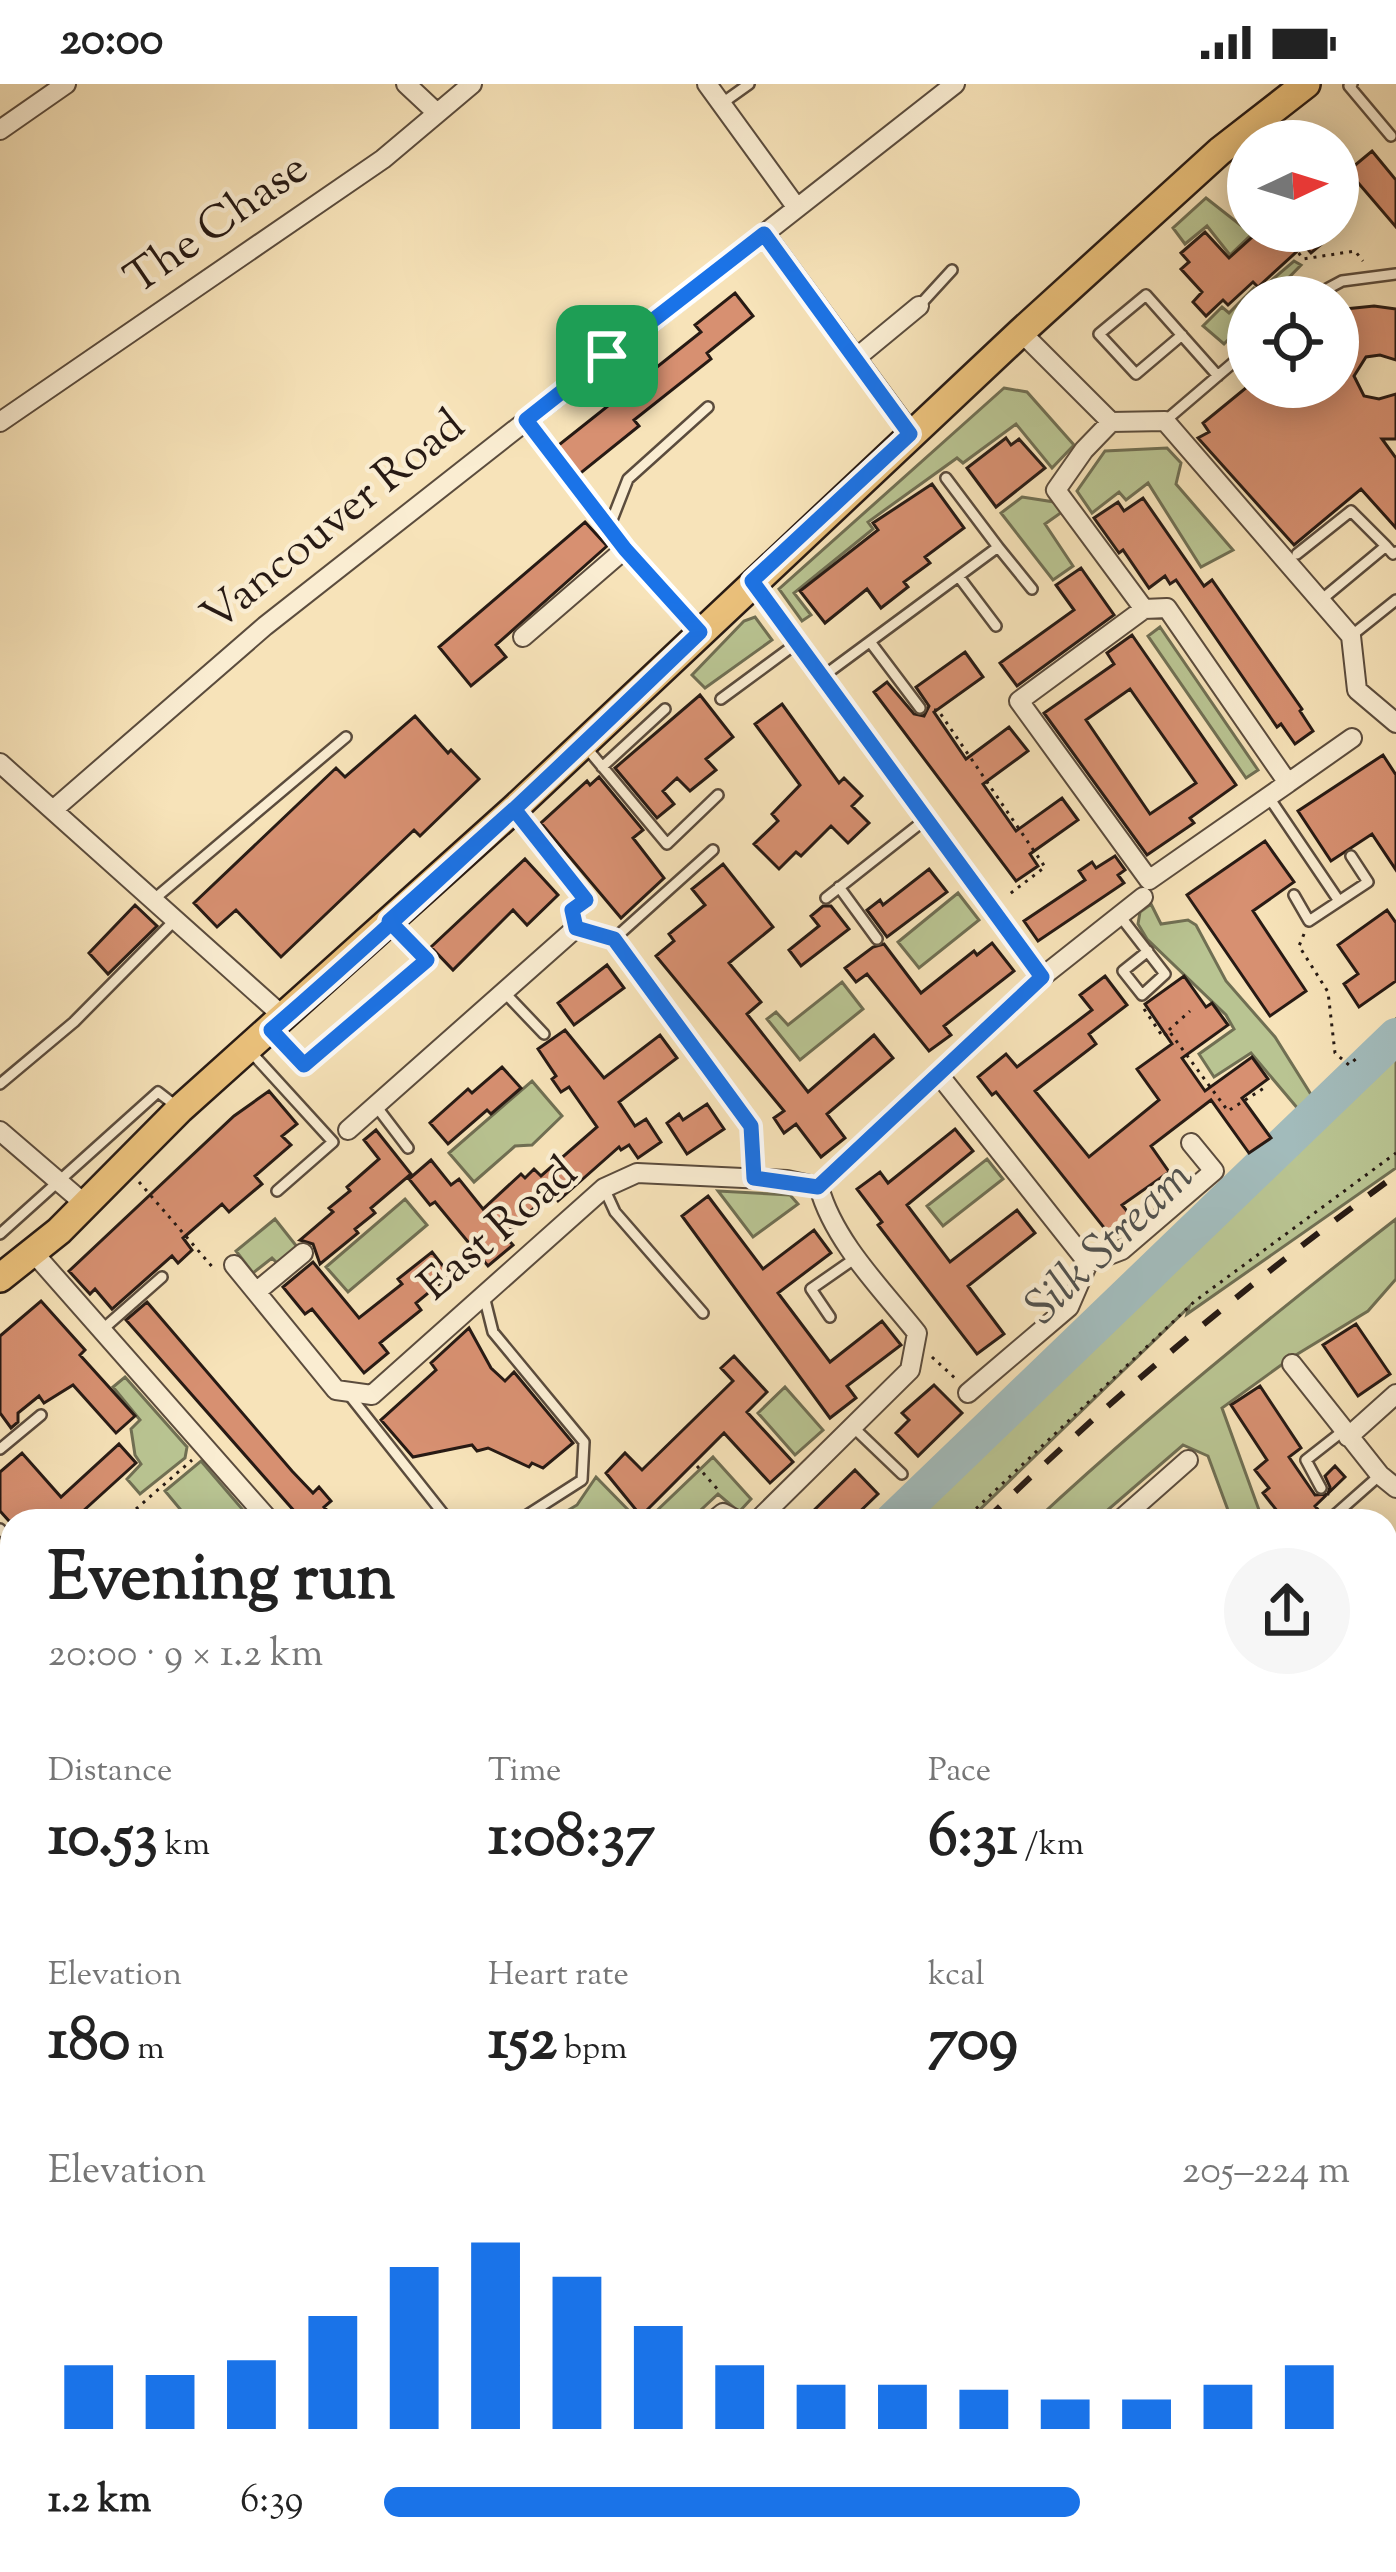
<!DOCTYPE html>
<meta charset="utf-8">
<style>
:root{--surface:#fff;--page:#f6f6f6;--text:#222;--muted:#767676;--accent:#1a73e8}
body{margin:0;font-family:"Sorts Mill Goudy",serif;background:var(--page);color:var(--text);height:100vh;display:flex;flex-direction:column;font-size:45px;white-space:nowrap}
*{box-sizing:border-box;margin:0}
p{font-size:39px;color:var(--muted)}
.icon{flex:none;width:66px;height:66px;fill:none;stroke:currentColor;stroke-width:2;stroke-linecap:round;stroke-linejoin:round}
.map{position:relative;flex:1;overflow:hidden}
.drawer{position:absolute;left:0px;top:1425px;width:1398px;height:1065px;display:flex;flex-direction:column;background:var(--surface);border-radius:36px 36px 0 0;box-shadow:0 6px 30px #0003}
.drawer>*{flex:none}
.needle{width:78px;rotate:86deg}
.buttons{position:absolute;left:1227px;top:36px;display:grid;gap:24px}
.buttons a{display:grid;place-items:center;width:132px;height:132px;border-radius:50%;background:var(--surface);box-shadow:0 6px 30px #0003;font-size:60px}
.pin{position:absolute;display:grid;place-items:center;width:102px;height:102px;color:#fff;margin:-51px;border-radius:24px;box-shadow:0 6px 18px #0006}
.round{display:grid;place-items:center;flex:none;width:126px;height:126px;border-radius:63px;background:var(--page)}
.overview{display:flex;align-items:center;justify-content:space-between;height:204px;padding:0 48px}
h1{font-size:66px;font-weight:700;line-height:90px}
.stats{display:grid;grid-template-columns:repeat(3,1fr);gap:18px;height:204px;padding:12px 48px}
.stats div{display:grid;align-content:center}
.stats b{font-size:60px;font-weight:700}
.stats small{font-size:33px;font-weight:400}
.stats p{font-size:33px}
.chart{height:336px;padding:24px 48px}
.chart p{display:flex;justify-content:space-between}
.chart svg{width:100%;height:216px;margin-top:12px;stroke:var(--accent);stroke-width:6}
ul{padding:0 48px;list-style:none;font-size:39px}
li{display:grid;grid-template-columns:192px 144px 1fr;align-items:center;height:90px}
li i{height:30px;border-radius:15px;background:var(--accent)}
.status{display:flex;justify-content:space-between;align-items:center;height:84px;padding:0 60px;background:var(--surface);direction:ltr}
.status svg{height:33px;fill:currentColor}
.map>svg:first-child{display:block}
.green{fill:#b9c492;stroke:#706f53;stroke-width:3}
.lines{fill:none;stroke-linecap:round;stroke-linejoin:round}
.river{stroke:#a2bbbb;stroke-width:36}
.building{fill:#d79071;stroke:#271a14;stroke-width:3;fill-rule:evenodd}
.lane-casing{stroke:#5b4c3d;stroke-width:14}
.street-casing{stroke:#5b4c3d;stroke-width:22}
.secondary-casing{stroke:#271a14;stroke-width:28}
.primary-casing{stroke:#271a14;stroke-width:32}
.path{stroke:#271a14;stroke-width:3;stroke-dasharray:3 6;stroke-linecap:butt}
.lane{stroke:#faedd2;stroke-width:9}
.street{stroke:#faedd2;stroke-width:18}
.secondary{stroke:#faedd2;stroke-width:24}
.primary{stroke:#ecc27c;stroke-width:27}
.rail{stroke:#271a14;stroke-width:6;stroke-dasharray:21 21;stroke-linecap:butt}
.route-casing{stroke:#fff;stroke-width:24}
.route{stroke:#1a73e8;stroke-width:15}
.labels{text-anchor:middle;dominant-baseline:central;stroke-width:9;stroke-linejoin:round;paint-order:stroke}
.street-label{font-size:45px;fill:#271a14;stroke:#faedd2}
.water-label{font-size:48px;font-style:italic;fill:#52524e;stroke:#faedd2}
</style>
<div class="status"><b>20:00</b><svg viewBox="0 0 49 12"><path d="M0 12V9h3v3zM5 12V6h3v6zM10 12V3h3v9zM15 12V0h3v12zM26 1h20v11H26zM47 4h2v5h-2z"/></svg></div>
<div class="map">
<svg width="1396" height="2488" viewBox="0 0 1396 2488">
<rect width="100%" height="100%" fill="#f7e3b9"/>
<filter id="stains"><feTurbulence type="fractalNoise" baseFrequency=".00167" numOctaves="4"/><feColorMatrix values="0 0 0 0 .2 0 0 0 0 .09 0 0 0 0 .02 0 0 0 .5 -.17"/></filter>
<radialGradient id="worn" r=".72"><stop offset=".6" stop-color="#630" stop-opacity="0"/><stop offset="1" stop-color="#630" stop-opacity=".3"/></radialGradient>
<path class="green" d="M 1206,114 L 1252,150 L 1230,171 L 1207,142 L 1185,160 L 1173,144 Z
M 1294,177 L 1301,181 L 1270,213 L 1248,213 L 1248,235 L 1224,260 L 1203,242 L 1222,223 L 1229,229 L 1254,204 L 1259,207 Z
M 1004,304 L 1027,308 L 1074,361 L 1052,384 L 1016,340 L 963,379 L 957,374 L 868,438 L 873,445 L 794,509 L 811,531 L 802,537 L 779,505 Z
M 1167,364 L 1181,379 L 1176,400 L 1233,466 L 1201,483 L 1148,399 L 1126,416 L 1119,408 L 1092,429 L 1077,407 L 1105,367 Z
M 1022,413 L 1054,418 L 1062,428 L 1045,440 L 1073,482 L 1053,496 L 1001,429 Z
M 755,533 L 772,556 L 705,604 L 692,591 L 744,537 Z
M 1160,543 L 1258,686 L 1246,694 L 1148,552 Z
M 958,809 L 979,836 L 919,884 L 898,858 Z
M 1151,820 L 1161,840 L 1188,836 L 1196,841 L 1226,897 L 1275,953 L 1317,1020 L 1396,935 L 1396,1084 L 1187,1230 L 1189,1223 L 968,1437 L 871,1437 L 1304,1032 L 1251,969 L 1214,993 L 1199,970 L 1234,945 L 1226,931 L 1147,855 L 1138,840 L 1140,828 Z
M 842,898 L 863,925 L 800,976 L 767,935 L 776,928 L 788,941 Z
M 532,997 L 562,1032 L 532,1061 L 515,1062 L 474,1098 L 449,1069 Z
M 987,1075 L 1003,1095 L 943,1142 L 927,1122 Z
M 718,1107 L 790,1111 L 798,1120 L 753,1153 Z
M 405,1115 L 427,1141 L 348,1208 L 326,1183 Z
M 275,1135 L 298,1164 L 278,1180 L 272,1174 L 253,1189 L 236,1167 Z
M 1396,1135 L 1396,1195 L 1368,1227 L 1291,1274 L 1222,1324 L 1263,1437 L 1232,1437 L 1208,1372 L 1183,1361 L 1095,1437 L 1035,1437 C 1150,1330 1272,1231 1396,1135 Z
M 125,1293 L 187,1363 L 185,1374 L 140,1410 L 127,1395 L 141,1380 L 135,1371 L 131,1345 L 140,1336 L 113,1303 Z
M 785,1303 L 823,1346 L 795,1371 L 758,1329 Z
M 713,1373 L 751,1415 L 739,1428 L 718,1410 L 689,1437 L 646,1437 Z
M 201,1377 L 243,1426 L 231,1437 L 190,1437 L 165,1407 Z
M 596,1393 L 639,1437 L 550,1437 L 577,1421 Z
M 12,2108 L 12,2478 L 127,2478 L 120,2488 L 0,2488 L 0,2124 Z
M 1386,2411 L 1396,2414 L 1396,2488 L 1271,2488 L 1249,2478 L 1386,2478 Z"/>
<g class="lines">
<path class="river" d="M 892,1437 L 1396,952
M 0,2292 L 12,2276
M 1386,2445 L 1396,2444"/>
</g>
<path class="building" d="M 1372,67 L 1396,96 L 1396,143 L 1348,87 Z
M 1259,147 L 1337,147 L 1311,169 L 1304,161 L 1258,203 L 1253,198 L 1228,221 L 1223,216 L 1206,232 L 1193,218 L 1202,208 L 1181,185 L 1189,178 L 1181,169 L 1205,148 L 1229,174 Z
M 735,209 L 753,232 L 707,269 L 711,275 L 634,336 L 639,342 L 577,392 L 555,364 L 701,248 L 695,241 Z
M 1374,222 L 1396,225 L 1396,276 L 1380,271 L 1366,273 L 1354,292 L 1364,312 L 1379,315 L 1396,310 L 1396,355 L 1382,355 L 1396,374 L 1396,444 L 1361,405 L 1294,461 L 1198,354 L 1209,348 L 1203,339 L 1247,303 L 1338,303 L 1338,230 L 1345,225 Z
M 1006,354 L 1011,361 L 1019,355 L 1045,384 L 996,423 L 967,384 Z
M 932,400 L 964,444 L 925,473 L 930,479 L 904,498 L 908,503 L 881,524 L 867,505 L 825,539 L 800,507 L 878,446 L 873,439 Z
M 1143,414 L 1204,502 L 1212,496 L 1302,625 L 1300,627 L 1313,647 L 1295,660 L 1281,640 L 1277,643 L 1176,496 L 1170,500 L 1165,492 L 1149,504 L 1123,466 L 1119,469 L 1094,434 L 1118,418 L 1124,427 Z
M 585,438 L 607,462 L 496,561 L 506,573 L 471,602 L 439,563 Z
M 1081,484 L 1114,531 L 1017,602 L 1000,579 L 1074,526 L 1056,501 Z
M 1132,551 L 1236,701 L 1190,734 L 1194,739 L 1147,771 L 1044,629 L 1114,580 L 1107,569 ZM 1130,605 L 1196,699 L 1150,730 L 1086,636 Z
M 965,568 L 983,593 L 934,628 L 966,675 L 1009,643 L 1028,667 L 983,700 L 1016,747 L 1062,714 L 1078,736 L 1030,770 L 1038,782 L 1016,797 L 874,608 L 887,598 L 914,630 L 924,632 L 929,622 L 916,603 Z
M 700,611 L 733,653 L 706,675 L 716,686 L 690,707 L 677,694 L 663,707 L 674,720 L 657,734 L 615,684 Z
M 782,620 L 839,699 L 844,694 L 862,712 L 852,722 L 869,739 L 848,759 L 831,742 L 801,772 L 796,768 L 779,785 L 754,760 L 778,737 L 772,730 L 800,701 L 755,640 Z
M 415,632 L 448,669 L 451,666 L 479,695 L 420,752 L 414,746 L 281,873 L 236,826 L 217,843 L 194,819 L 336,684 L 345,693 Z
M 1383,671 L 1396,691 L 1396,786 L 1372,750 L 1331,777 L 1298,727 Z
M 599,693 L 643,746 L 633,754 L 664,794 L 621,834 L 541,739 L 587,697 L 590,701 Z
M 1265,757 L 1294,798 L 1253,827 L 1306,907 L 1270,932 L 1187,811 Z
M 1115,772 L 1125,786 L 1118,791 L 1124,799 L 1038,857 L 1024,837 L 1085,796 L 1079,787 L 1092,778 L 1096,784 Z
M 525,775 L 558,811 L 527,841 L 513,826 L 453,886 L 431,863 Z
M 723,780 L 773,843 L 729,879 L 761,918 L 747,930 L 808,1008 L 874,951 L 893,974 L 827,1030 L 845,1054 L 821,1073 L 796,1040 L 784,1049 L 774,1034 L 784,1027 L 656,872 L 674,857 L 669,850 L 705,821 L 692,805 Z
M 929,785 L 947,808 L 887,853 L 867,826 L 880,816 L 883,821 Z
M 135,821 L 157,842 L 108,890 L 89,869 Z
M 823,822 L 831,822 L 849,845 L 801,882 L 789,866 L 819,842 L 811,832 Z
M 1387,826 L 1396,839 L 1396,897 L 1359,923 L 1344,900 L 1358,890 L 1338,861 Z
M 992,859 L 1014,887 L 944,942 L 951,951 L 929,967 L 867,890 L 856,898 L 845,884 L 873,863 L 884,860 L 921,909 L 974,867 L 977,871 Z
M 607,881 L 624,904 L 574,941 L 558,919 Z
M 1105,892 L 1127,921 L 1089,950 L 1096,960 L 1035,1007 L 1089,1073 L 1159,1016 L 1137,985 L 1172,960 L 1145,920 L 1184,892 L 1206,923 L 1212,919 L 1228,941 L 1182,974 L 1205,1007 L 1252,973 L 1268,995 L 1242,1014 L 1271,1054 L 1249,1069 L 1211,1016 L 1151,1062 L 1169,1088 L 1122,1121 L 1131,1132 L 1109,1150 L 996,1008 L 992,1011 L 978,993 L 1006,970 L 1017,983 L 1092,926 L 1080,911 Z
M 565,946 L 604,994 L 660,951 L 677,974 L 619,1018 L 635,1042 L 646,1035 L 661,1058 L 638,1074 L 629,1061 L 621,1066 L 619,1063 L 558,1117 L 551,1109 L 504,1151 L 513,1161 L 488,1182 L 435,1118 L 430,1121 L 409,1095 L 431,1076 L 451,1101 L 459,1095 L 483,1125 L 521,1090 L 525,1094 L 534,1085 L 541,1092 L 597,1043 L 569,1003 L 561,1008 L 552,995 L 556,992 L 538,965 Z
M 502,983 L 521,1004 L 491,1030 L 487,1026 L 448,1060 L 430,1039 L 468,1005 L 472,1009 Z
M 269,1007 L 297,1040 L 282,1052 L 291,1061 L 255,1092 L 262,1100 L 229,1128 L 222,1120 L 183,1154 L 192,1166 L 178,1179 L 172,1172 L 112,1225 L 95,1205 L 90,1210 L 69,1187 L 234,1032 Z
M 707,1020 L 724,1045 L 687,1070 L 667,1039 L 679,1030 L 683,1036 Z
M 955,1045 L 973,1067 L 907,1121 L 950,1178 L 1017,1126 L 1035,1149 L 968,1202 L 1004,1250 L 977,1270 L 878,1141 L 882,1138 L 857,1105 L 880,1088 L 888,1099 Z
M 376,1046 L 411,1090 L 371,1124 L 375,1129 L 355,1145 L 358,1149 L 320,1180 L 313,1160 L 300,1156 L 333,1128 L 329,1124 L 350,1107 L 347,1103 L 379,1075 L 364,1056 Z
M 708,1112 L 763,1185 L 814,1146 L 831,1169 L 778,1209 L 830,1278 L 882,1237 L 901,1261 L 847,1302 L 856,1314 L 830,1334 L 682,1132 Z
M 432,1168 L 450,1191 L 416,1219 L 421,1226 L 380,1259 L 388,1269 L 364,1289 L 312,1225 L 305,1230 L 283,1203 L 313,1178 L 359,1234 L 402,1200 L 398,1195 Z
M 41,1217 L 85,1266 L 80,1271 L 135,1332 L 116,1349 L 73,1301 L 44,1319 L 39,1312 L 18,1329 L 18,1338 L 11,1344 L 0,1329 L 0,1252 Z
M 147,1218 L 292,1387 L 313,1409 L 319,1403 L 331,1417 L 324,1423 L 337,1437 L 303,1437 L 126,1236 Z
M 1356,1240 L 1390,1290 L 1358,1312 L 1323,1261 Z
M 469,1244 L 491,1284 L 505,1297 L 514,1288 L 573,1359 L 543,1384 L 532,1379 L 529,1383 L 488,1364 L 477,1367 L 472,1361 L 413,1373 L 381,1336 L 436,1286 L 431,1279 Z
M 734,1272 L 767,1308 L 747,1328 L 793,1378 L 770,1399 L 724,1349 L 641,1432 L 606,1389 L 625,1369 L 642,1386 L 733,1297 L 721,1284 Z
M 934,1301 L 962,1329 L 918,1372 L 896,1349 L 909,1336 L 902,1329 Z
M 1260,1302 L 1301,1364 L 1289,1373 L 1315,1411 L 1328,1410 L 1330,1403 L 1325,1392 L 1335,1382 L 1345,1393 L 1315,1422 L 1320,1428 L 1308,1437 L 1285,1437 L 1263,1409 L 1269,1404 L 1255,1386 L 1267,1376 L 1231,1321 Z
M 119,1360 L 136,1379 L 72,1437 L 9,1437 L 0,1427 L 0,1388 L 22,1369 L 61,1413 Z
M 855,1386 L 878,1410 L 850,1437 L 803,1437 Z"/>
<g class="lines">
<g class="lane-casing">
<path id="lane" d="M 1352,0 L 1349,2 L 1391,52
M 721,20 L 749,0
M 1312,213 L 1342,197 L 1396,190
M 919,222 L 952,186
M 1182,251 L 1136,290 L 1099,250 L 1146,211 L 1218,292
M 1165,337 L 1248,266
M 998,463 L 1032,505
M 625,465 L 610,441 L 628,395 L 708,323
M 1297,470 L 1351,427 L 1386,462
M 959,493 L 996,542
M 1321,516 L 1386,462 L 1393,470 L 1396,468
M 1351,552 L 1396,516
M 871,559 L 920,624
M 822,593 L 998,463 L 946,394
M 721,615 L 797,559
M 585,662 L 667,760 L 718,711
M 602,683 L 665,625
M 1268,712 L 1339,817
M 518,730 L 586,816 L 572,826 L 576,844
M 839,803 L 877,855
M 1294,811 L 1309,837 L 1368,798 L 1351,772
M 826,814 L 926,735
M 153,816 L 346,653
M 1120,832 L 1165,890 L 1142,911 L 1123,887 L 1148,867
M 615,854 L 713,766
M 504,908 L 544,950
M 274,950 L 304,981 L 427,876 L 393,841
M 249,966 L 333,1058 L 277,1107
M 0,1000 L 74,938 L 175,836
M 376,1022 L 408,1064
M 604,1104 L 615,1128 L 703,1229
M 0,1150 L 158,1008 L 176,1022
M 484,1212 L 493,1248 L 584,1358 L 582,1396 L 518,1437
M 830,1233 L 811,1205 L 857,1173
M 103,1245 L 162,1193
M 350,1312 L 449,1437
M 854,1344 L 902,1390
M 0,1365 L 41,1331
M 1321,1404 L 1306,1376 L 1343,1347
M 1328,1437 L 1380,1391
M 0,1445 L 12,1457
M 0,1734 L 12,1747"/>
</g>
<g class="street-casing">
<path id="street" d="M 406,0 L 437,29
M 707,0 L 797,124
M 0,46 L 66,0
M 765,150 L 911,349
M 1021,248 L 1111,338 L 1165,337 L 1351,552 L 1357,606 L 1396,639
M 856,274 L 919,222
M 0,338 L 383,75 L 472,0
M 1111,338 L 1084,366 L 1056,406 L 1144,525 L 1167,524 L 1288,699 L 1352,654
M 752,497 L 1042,893
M 1144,525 L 1019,617 L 1149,796 L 1288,699
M 523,553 L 625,465 L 699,548
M 0,679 L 285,934
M 53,726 L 265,542 L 955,0
M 940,992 L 1088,1179
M 348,1046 L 576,844 L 614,855 L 751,1042 L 754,1094
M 0,1047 L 86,1121
M 32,1167 L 270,1437
M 234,1181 L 336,1306 L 372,1311 L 604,1104 L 637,1089 L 787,1096 L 819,1103 L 1042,893 L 1143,813
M 256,1208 L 303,1169
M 1292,1280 L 1380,1391 L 1396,1404
M 968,1309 L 1069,1223 L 1088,1179 L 1122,1166 L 1214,1087 L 1191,1059
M 1348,1353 L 1396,1310
M 713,1437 L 723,1429 L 739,1437
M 757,1437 L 910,1286 L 917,1249 C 882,1205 834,1158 819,1103
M 1119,1437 L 1188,1376
M 1386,1677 L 1396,1670
M 0,1707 L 12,1695
M 0,1929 L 12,1947
M 1386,2291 L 1396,2264
M 118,2488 L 125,2478"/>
</g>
<g class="secondary-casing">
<path id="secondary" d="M 0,1600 L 12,1612
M 1386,1939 L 1396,1936
M 872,2478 L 881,2488
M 404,2488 L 411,2478"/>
</g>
<g class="primary-casing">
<path id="primary" d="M 0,1194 L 59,1147 L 180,1025 L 514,725 L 1021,248 L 1220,67 L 1306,0"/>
</g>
<path class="path" d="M 1237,87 L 1248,99
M 1283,147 L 1303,175 L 1355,167 L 1363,177
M 538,352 L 600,428
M 934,626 L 938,626 L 1045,783 L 1007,812
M 1304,850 L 1299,862 L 1328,908 L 1335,969 L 1349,981 L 1358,973
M 1144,925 L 1163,953 L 1169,947 L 1228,1027 L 1264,1004
M 1169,946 L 1190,927
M 139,1098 L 215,1186
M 932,1273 L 956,1295
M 697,1382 L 720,1408
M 136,1425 L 192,1376
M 963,1437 L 1195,1217 L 1396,1069
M 1396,2164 L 1386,2192 L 1396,2205
M 0,2217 L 12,2201
M 0,2343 L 12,2333
M 1386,2426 L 1396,2427
M 1283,2478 L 1303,2488"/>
<use href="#lane" class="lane"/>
<use href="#street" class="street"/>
<use href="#secondary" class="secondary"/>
<use href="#primary" class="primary"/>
<path class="rail" d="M 985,1437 C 1113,1311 1251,1197 1396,1091
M 240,2488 L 246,2478"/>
</g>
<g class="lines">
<g class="route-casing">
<path id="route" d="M 607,272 L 526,336 L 625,465 L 700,548 C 560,683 418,818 271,946 L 304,981 L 427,876 L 389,837 L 514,725 L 586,816 L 572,826 L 576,844 L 614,855 L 751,1042 L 754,1094 L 818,1103 L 1042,893 L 752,497 L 910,350 L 764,150 L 607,272"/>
</g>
<use href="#route" class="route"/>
</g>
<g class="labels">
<g class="street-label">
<text transform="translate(218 142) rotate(-35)">The Chase</text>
<text transform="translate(335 439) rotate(-39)">Vancouver Road</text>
<text transform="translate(500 1147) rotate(-41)">East Road</text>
</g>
<g class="water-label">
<text transform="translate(1111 1160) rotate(-44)">Silk Stream</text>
</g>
</g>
<rect width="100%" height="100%" filter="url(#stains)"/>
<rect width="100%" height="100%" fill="url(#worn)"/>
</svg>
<div class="buttons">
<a><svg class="needle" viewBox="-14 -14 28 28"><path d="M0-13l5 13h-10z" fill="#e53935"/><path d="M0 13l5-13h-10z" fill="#767676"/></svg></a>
<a><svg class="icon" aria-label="locate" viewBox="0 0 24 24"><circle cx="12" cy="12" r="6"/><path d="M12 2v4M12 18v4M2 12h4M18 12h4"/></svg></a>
</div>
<div class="pin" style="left:607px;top:272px;background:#1e9e55"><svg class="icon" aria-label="arrive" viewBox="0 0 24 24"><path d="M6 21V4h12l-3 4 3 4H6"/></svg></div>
<section class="drawer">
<div class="overview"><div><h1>Evening run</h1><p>20:00 · 9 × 1.2 km</p></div><a class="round"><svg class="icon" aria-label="share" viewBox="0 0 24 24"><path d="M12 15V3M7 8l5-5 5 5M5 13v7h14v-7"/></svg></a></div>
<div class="stats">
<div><p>Distance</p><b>10.53<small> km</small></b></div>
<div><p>Time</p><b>1:08:37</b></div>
<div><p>Pace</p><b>6:31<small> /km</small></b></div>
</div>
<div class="stats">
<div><p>Elevation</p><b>180<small> m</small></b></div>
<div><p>Heart rate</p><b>152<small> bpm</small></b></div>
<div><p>kcal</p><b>709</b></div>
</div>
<div class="chart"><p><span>Elevation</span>205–224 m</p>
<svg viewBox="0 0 160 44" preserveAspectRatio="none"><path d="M5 44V31M15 44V33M25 44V30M35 44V21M45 44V11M55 44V6M65 44V13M75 44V23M85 44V31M95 44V35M105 44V35M115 44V36M125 44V38M135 44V38M145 44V35M155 44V31"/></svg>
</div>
<ul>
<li><b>1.2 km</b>6:39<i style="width:72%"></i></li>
</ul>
</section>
</div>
